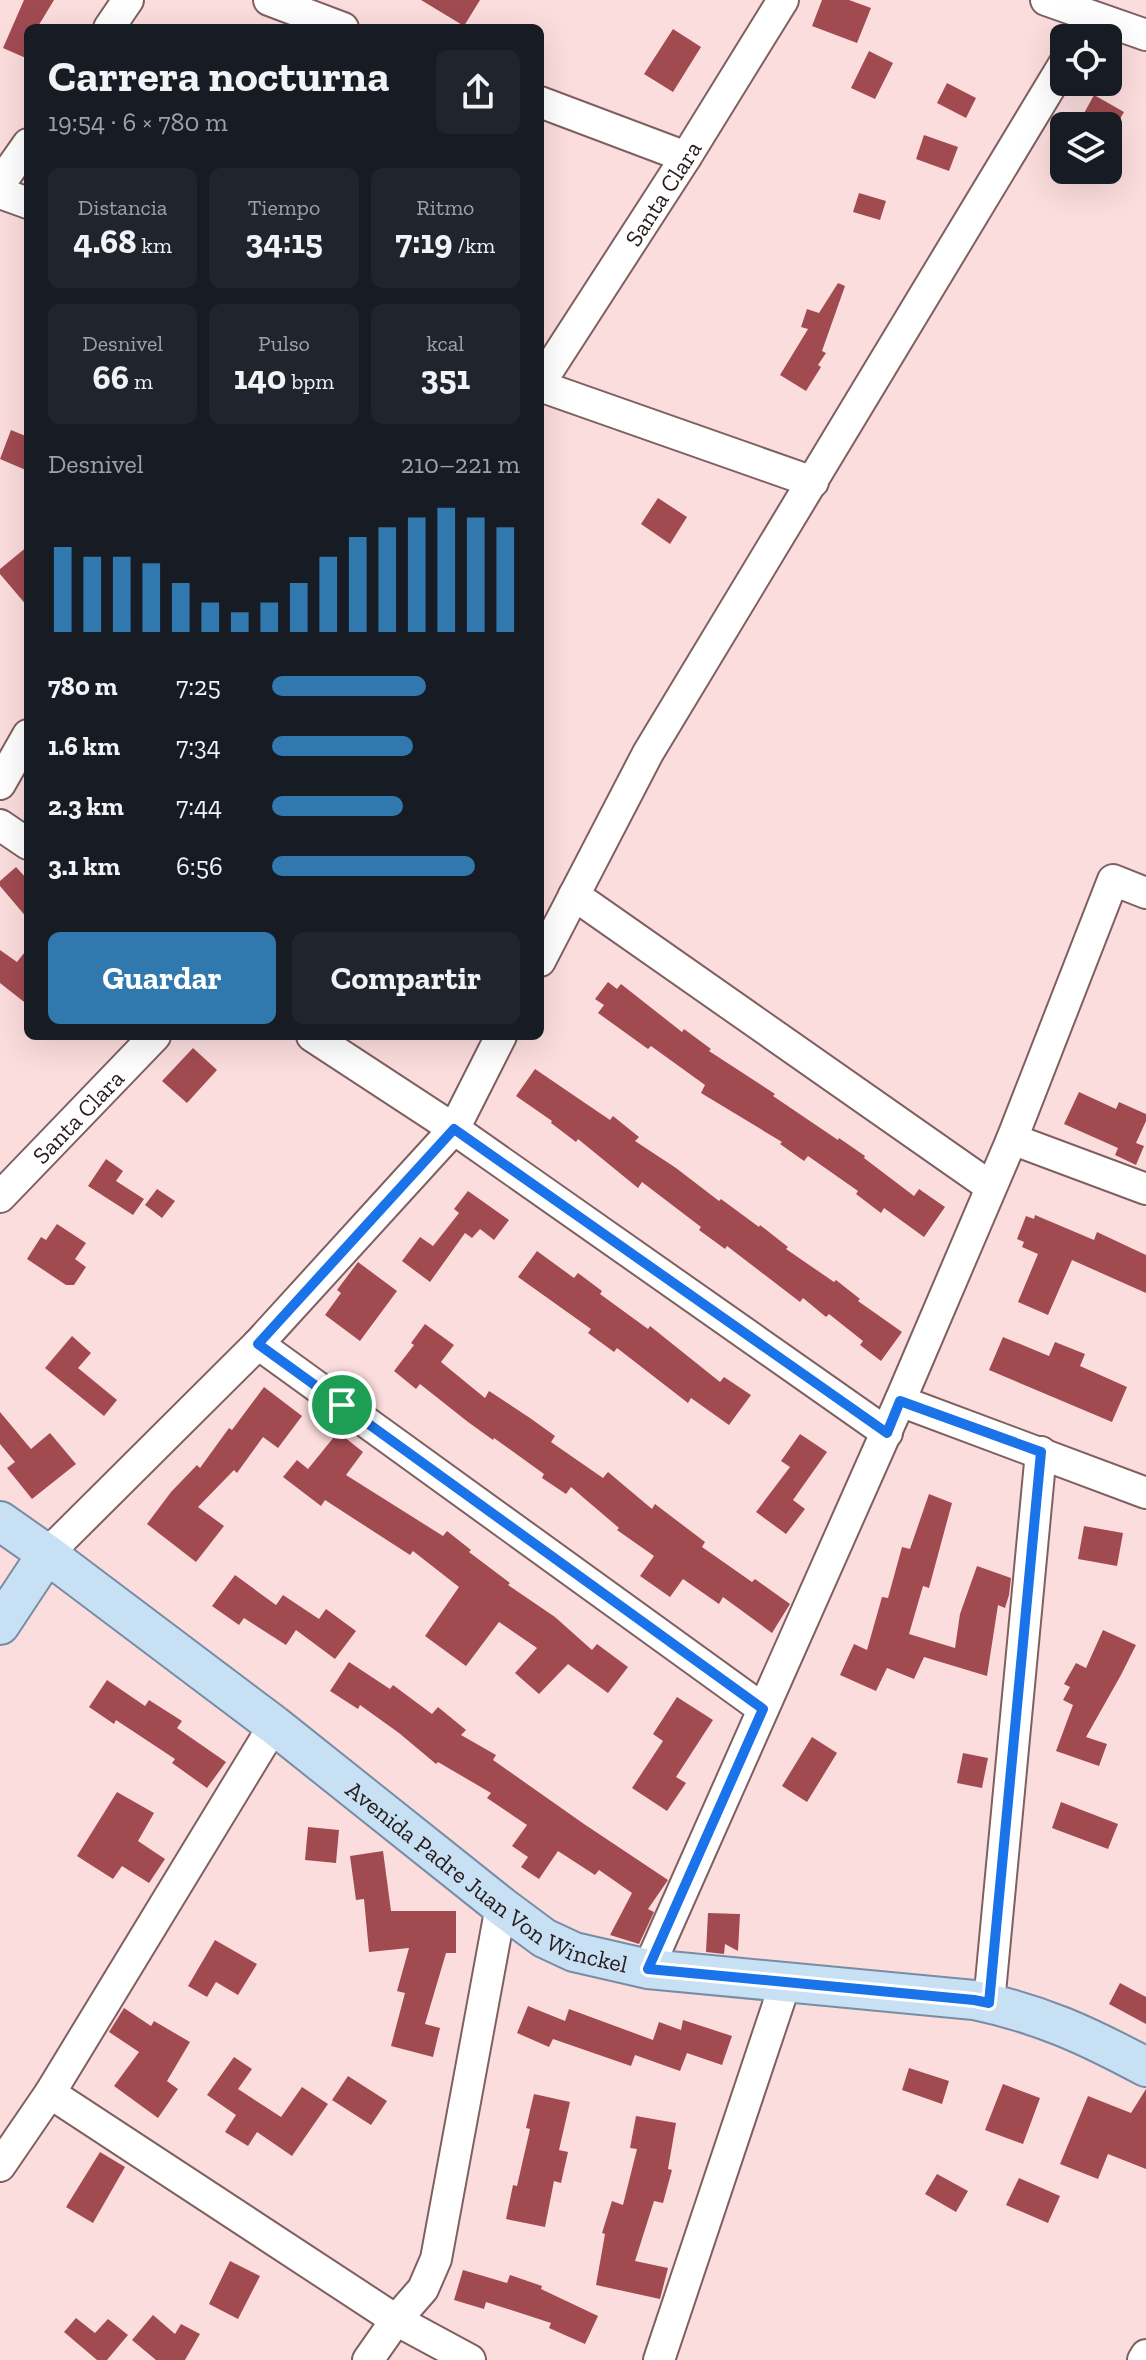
<!DOCTYPE html>
<html lang="es">
<meta charset="utf-8">
<style>
:root{--surface:#171b24;--page:#20242c;--text:#f1f3f6;--muted:#9ea1a6;--accent:#3078ad}
body{margin:0;font-family:"Zilla Slab",serif;background:var(--page);color:var(--text);height:100vh;display:flex;flex-direction:column;font-size:30px;white-space:nowrap}
*{box-sizing:border-box;margin:0}
p{font-size:26px;color:var(--muted)}
.icon{flex:none;width:44px;height:44px;fill:none;stroke:currentColor;stroke-width:2;stroke-linecap:round;stroke-linejoin:round}
.map{position:relative;flex:1;overflow:hidden}
.drawer{position:absolute;left:24px;top:24px;width:520px;height:1016px;display:flex;flex-direction:column;background:var(--surface);border-radius:12px;box-shadow:0 8px 32px #0002}
.drawer>*{flex:none}
.controls{position:absolute;left:1050px;top:24px;display:grid;gap:16px}
.controls a{display:grid;place-items:center;width:72px;height:72px;border-radius:12px;background:var(--surface);box-shadow:0 8px 32px #0002;font-size:40px}
.pin{position:absolute;display:grid;place-items:center;width:68px;height:68px;color:#fff;margin:-34px;border:4px solid #fff;border-radius:50%;box-shadow:0 2px 8px #0007}
.round{display:grid;place-items:center;flex:none;width:84px;height:84px;border-radius:12px;background:var(--page)}
.headline{display:flex;align-items:center;justify-content:space-between;height:136px;padding:0 24px}
h1{font-size:44px;font-weight:800;line-height:60px}
.metrics{display:grid;grid-template-columns:repeat(3,1fr);gap:12px;height:136px;padding:8px 24px}
.metrics div{display:grid;align-content:center;border-radius:12px;background:var(--page);text-align:center}
.metrics b{font-size:34px;font-weight:800}
.metrics small{font-size:22px;font-weight:400}
.metrics p{font-size:22px}
.chart{height:224px;padding:16px 24px}
.chart p{display:flex;justify-content:space-between}
.chart svg{width:100%;height:144px;margin-top:8px;stroke:var(--accent);stroke-width:6}
.primary-button{display:flex;gap:16px;margin-top:auto;padding:16px 24px}
.primary-button a{flex:1;height:92px;border-radius:12px;background:var(--accent);color:#fff;font-size:32px;font-weight:800;line-height:92px;text-align:center}
.primary-button a+a{background:var(--page);color:var(--text)}
ul{padding:0 24px;list-style:none;font-size:26px}
li{display:grid;grid-template-columns:128px 96px 1fr;align-items:center;height:60px}
li i{height:20px;border-radius:10px;background:var(--accent)}
.map>svg:first-child{display:block}
.building{fill:#a14b51}
.lines{fill:none;stroke-linecap:round;stroke-linejoin:round}
.minor-casing{stroke:#7f5f60;stroke-width:34}
.major-casing{stroke:#778da4;stroke-width:42}
.minor{stroke:#fff;stroke-width:30}
.major{stroke:#c7e0f4;stroke-width:38}
.route-casing{stroke:#fff;stroke-width:16}
.route{stroke:#1a73e8;stroke-width:10}
.labels{text-anchor:middle;dominant-baseline:central;stroke-width:8;stroke-linejoin:round;paint-order:stroke}
.street-label{font-size:24px;fill:#281b1b;stroke:#fcddde}
</style>
<div class="map">
<svg width="1146" height="2360" viewBox="0 0 1146 2360">
<rect width="100%" height="100%" fill="#fcddde"/>
<path class="building" d="M 24,0 L 54,0 L 37,28 L 28,28 L 28,59 L 3,48 Z
M 421,0 L 480,0 L 464,26 Z
M 822,0 L 849,0 L 871,8 L 857,43 L 812,26 Z
M 673,29 L 701,47 L 673,92 L 644,74 Z
M 869,51 L 893,63 L 875,99 L 851,88 Z
M 947,83 L 976,98 L 966,118 L 937,103 Z
M 1094,95 L 1124,112 L 1116,126 L 1077,126 Z
M 924,135 L 958,147 L 949,171 L 916,159 Z
M 859,193 L 886,201 L 880,220 L 853,212 Z
M 838,283 L 845,286 L 822,351 L 826,353 L 818,365 L 821,367 L 806,391 L 780,375 L 808,329 L 801,327 L 807,309 L 819,313 Z
M 11,430 L 28,437 L 28,471 L 0,459 Z
M 658,498 L 687,517 L 670,544 L 641,524 Z
M 28,546 L 28,607 L 0,574 L 0,569 Z
M 16,867 L 28,880 L 28,919 L 0,886 L 0,881 Z
M 28,948 L 28,1005 L 0,983 L 0,950 L 17,962 Z
M 608,982 L 617,989 L 621,984 L 682,1032 L 684,1029 L 711,1049 L 709,1051 L 775,1094 L 773,1096 L 838,1140 L 839,1138 L 865,1156 L 864,1158 L 914,1196 L 919,1189 L 945,1207 L 924,1237 L 884,1208 L 881,1213 L 856,1194 L 858,1191 L 808,1156 L 804,1161 L 780,1144 L 782,1142 L 701,1093 L 705,1085 L 651,1046 L 648,1049 L 598,1013 L 604,1005 L 595,999 Z
M 193,1048 L 217,1070 L 187,1103 L 162,1081 Z
M 535,1069 L 610,1120 L 613,1116 L 639,1137 L 635,1141 L 676,1168 L 719,1201 L 721,1199 L 759,1227 L 760,1225 L 788,1247 L 786,1249 L 834,1282 L 836,1280 L 860,1299 L 858,1301 L 902,1332 L 881,1361 L 860,1345 L 863,1341 L 829,1314 L 826,1317 L 803,1298 L 800,1302 L 727,1246 L 725,1249 L 699,1230 L 701,1227 L 642,1182 L 638,1188 L 578,1139 L 576,1142 L 551,1123 L 552,1121 L 516,1096 Z
M 1079,1092 L 1116,1109 L 1119,1102 L 1146,1114 L 1146,1121 L 1136,1143 L 1144,1146 L 1136,1165 L 1115,1155 L 1118,1148 L 1064,1124 Z
M 106,1159 L 123,1171 L 116,1181 L 144,1199 L 133,1215 L 88,1186 Z
M 157,1189 L 175,1201 L 162,1218 L 145,1205 Z
M 468,1191 L 509,1220 L 494,1240 L 480,1229 L 472,1238 L 465,1233 L 430,1282 L 402,1261 L 420,1237 L 433,1246 L 459,1213 L 454,1209 Z
M 1035,1215 L 1094,1240 L 1097,1232 L 1146,1255 L 1146,1293 L 1072,1260 L 1048,1315 L 1018,1302 L 1038,1254 L 1022,1247 L 1024,1242 L 1017,1239 L 1026,1216 L 1034,1219 Z
M 57,1224 L 86,1243 L 75,1259 L 86,1267 L 74,1285 L 66,1285 L 27,1259 L 41,1237 L 46,1240 Z
M 537,1251 L 574,1278 L 578,1273 L 602,1291 L 600,1294 L 648,1329 L 650,1326 L 720,1382 L 724,1377 L 751,1395 L 729,1425 L 691,1398 L 688,1403 L 617,1348 L 614,1352 L 588,1333 L 591,1329 L 518,1277 Z
M 358,1262 L 397,1291 L 360,1341 L 325,1315 L 341,1293 L 337,1290 Z
M 425,1324 L 454,1345 L 441,1362 L 485,1398 L 489,1391 L 530,1418 L 555,1436 L 551,1442 L 603,1478 L 608,1472 L 652,1509 L 655,1504 L 705,1542 L 702,1547 L 752,1582 L 755,1579 L 790,1604 L 772,1633 L 723,1597 L 719,1604 L 683,1579 L 670,1597 L 640,1576 L 654,1556 L 617,1530 L 619,1528 L 571,1487 L 566,1494 L 542,1478 L 544,1474 L 494,1438 L 493,1440 L 468,1422 L 420,1384 L 416,1389 L 394,1371 L 414,1345 L 411,1343 Z
M 72,1336 L 91,1353 L 78,1368 L 117,1400 L 104,1416 L 45,1368 Z
M 1003,1337 L 1049,1356 L 1055,1342 L 1085,1354 L 1080,1366 L 1127,1387 L 1112,1422 L 989,1370 Z
M 264,1387 L 302,1416 L 278,1448 L 263,1437 L 237,1473 L 234,1470 L 198,1507 L 224,1526 L 196,1562 L 147,1524 L 171,1492 L 197,1465 L 200,1468 L 229,1428 L 232,1430 Z
M 0,1412 L 31,1449 L 50,1433 L 76,1464 L 32,1499 L 7,1468 L 15,1462 L 0,1444 Z
M 338,1432 L 363,1452 L 346,1475 L 443,1536 L 447,1531 L 471,1550 L 469,1552 L 510,1583 L 508,1585 L 555,1617 L 592,1650 L 597,1644 L 628,1667 L 608,1693 L 568,1664 L 539,1694 L 515,1673 L 537,1648 L 499,1622 L 466,1666 L 425,1636 L 459,1587 L 413,1551 L 410,1555 L 325,1500 L 321,1506 L 283,1477 L 297,1460 L 308,1469 Z
M 800,1434 L 827,1452 L 793,1500 L 805,1509 L 786,1534 L 756,1512 L 790,1467 L 781,1461 Z
M 929,1494 L 952,1503 L 929,1588 L 923,1586 L 909,1634 L 955,1648 L 960,1614 L 977,1566 L 1011,1578 L 1009,1595 L 1005,1608 L 998,1605 L 987,1676 L 924,1657 L 914,1679 L 887,1668 L 876,1691 L 840,1675 L 854,1644 L 867,1650 L 882,1597 L 888,1598 L 902,1547 L 910,1549 Z
M 1084,1526 L 1123,1533 L 1117,1566 L 1078,1559 Z
M 235,1575 L 276,1605 L 283,1595 L 319,1619 L 326,1609 L 356,1631 L 335,1659 L 296,1630 L 286,1645 L 244,1618 L 239,1625 L 212,1606 Z
M 1103,1630 L 1136,1645 L 1121,1675 L 1086,1737 L 1107,1744 L 1099,1766 L 1056,1751 L 1073,1705 L 1063,1700 L 1070,1687 L 1064,1684 L 1076,1663 L 1086,1668 Z
M 349,1662 L 390,1689 L 393,1685 L 432,1714 L 438,1707 L 466,1730 L 461,1735 L 496,1755 L 493,1760 L 584,1824 L 668,1880 L 648,1909 L 654,1912 L 639,1944 L 610,1935 L 632,1893 L 599,1870 L 595,1875 L 558,1851 L 539,1879 L 521,1867 L 528,1857 L 512,1846 L 527,1825 L 487,1798 L 491,1793 L 438,1762 L 436,1764 L 399,1733 L 360,1705 L 358,1709 L 330,1691 Z
M 107,1680 L 145,1706 L 149,1700 L 182,1721 L 177,1728 L 226,1762 L 207,1788 L 172,1763 L 175,1759 L 116,1720 L 114,1724 L 89,1707 Z
M 677,1697 L 713,1720 L 676,1777 L 686,1783 L 667,1811 L 632,1788 L 663,1741 L 653,1734 Z
M 812,1737 L 837,1753 L 807,1802 L 782,1786 Z
M 963,1753 L 988,1758 L 982,1788 L 957,1783 Z
M 117,1792 L 154,1813 L 138,1841 L 165,1859 L 149,1883 L 122,1866 L 113,1879 L 77,1856 Z
M 1061,1802 L 1118,1824 L 1108,1849 L 1052,1828 Z
M 308,1827 L 339,1830 L 336,1863 L 305,1860 Z
M 383,1851 L 391,1911 L 456,1911 L 456,1953 L 446,1953 L 425,2024 L 440,2028 L 433,2057 L 391,2046 L 405,1993 L 397,1991 L 409,1948 L 369,1952 L 364,1899 L 356,1900 L 350,1856 Z
M 708,1913 L 740,1914 L 738,1951 L 725,1944 L 724,1954 L 706,1952 Z
M 215,1940 L 257,1964 L 238,1995 L 216,1982 L 207,1997 L 188,1986 Z
M 1120,1983 L 1146,1997 L 1146,2024 L 1109,2004 Z
M 528,2006 L 565,2021 L 569,2009 L 653,2040 L 659,2022 L 681,2030 L 683,2020 L 732,2036 L 722,2065 L 687,2053 L 680,2071 L 635,2055 L 631,2066 L 553,2039 L 549,2047 L 517,2033 Z
M 124,2008 L 151,2026 L 154,2021 L 190,2042 L 167,2081 L 178,2089 L 158,2118 L 114,2086 L 139,2052 L 109,2032 Z
M 234,2057 L 252,2069 L 238,2089 L 281,2117 L 302,2087 L 328,2104 L 292,2156 L 257,2132 L 248,2146 L 225,2132 L 236,2115 L 207,2095 Z
M 909,2068 L 949,2081 L 942,2104 L 902,2090 Z
M 348,2076 L 387,2101 L 371,2125 L 332,2100 Z
M 1003,2084 L 1040,2098 L 1023,2144 L 985,2130 Z
M 1146,2089 L 1146,2169 L 1108,2154 L 1098,2179 L 1060,2164 L 1088,2096 L 1131,2113 Z
M 534,2094 L 570,2102 L 559,2150 L 568,2152 L 561,2183 L 554,2181 L 545,2227 L 506,2219 L 513,2185 L 517,2186 L 530,2129 L 526,2128 Z
M 636,2116 L 676,2123 L 668,2169 L 672,2170 L 663,2203 L 654,2201 L 635,2261 L 668,2268 L 660,2299 L 596,2285 L 605,2234 L 602,2233 L 612,2201 L 623,2205 L 637,2149 L 630,2148 Z
M 100,2152 L 125,2167 L 93,2223 L 66,2207 Z
M 937,2174 L 968,2191 L 956,2212 L 925,2194 Z
M 1019,2178 L 1060,2196 L 1048,2223 L 1006,2205 Z
M 230,2261 L 260,2276 L 238,2319 L 209,2304 Z
M 463,2270 L 507,2283 L 510,2275 L 542,2286 L 541,2289 L 598,2316 L 585,2344 L 549,2328 L 551,2323 L 486,2302 L 484,2309 L 454,2300 Z
M 153,2315 L 175,2334 L 181,2324 L 200,2334 L 185,2360 L 156,2360 L 132,2340 Z
M 76,2318 L 95,2333 L 108,2319 L 128,2335 L 107,2360 L 97,2360 L 64,2332 Z"/>
<g class="lines">
<g class="minor-casing">
<g id="minor">
<path d="M 269,0 L 343,28"/>
<path d="M 1046,0 L 1146,35"/>
<path d="M 109,28 L 128,0"/>
<path d="M 540,102 L 686,157"/>
<path d="M 0,184 L 28,144"/>
<path d="M 0,193 L 28,203"/>
<path id="s1" d="M 540,383 L 686,157 L 783,0"/>
<path d="M 540,386 L 813,482"/>
<path d="M 0,784 L 28,735"/>
<path d="M 0,825 L 28,844"/>
<path d="M 574,895 L 991,1187"/>
<path d="M 540,961 L 648,753 L 1064,64"/>
<path d="M 312,1036 L 454,1129 L 887,1433"/>
<path d="M 1012,1139 L 1146,1189"/>
<path id="s2" d="M 0,1197 L 155,1036"/>
<path d="M 258,1344 L 763,1709"/>
<path d="M 900,1401 L 1146,1493"/>
<path d="M 47,1554 L 258,1344 L 454,1129 L 501,1036"/>
<path d="M 648,1969 L 900,1401 L 1012,1139 L 1113,880 L 1146,893"/>
<path d="M 989,2003 L 1041,1452"/>
<path d="M 50,2093 L 396,2320 L 470,2360"/>
<path d="M 0,2166 L 50,2093 L 274,1725"/>
<path d="M 368,2360 L 396,2320 L 423,2289 L 436,2259 L 501,1906"/>
<path d="M 659,2360 L 786,1981"/>
<path d="M 1143,2360 L 1146,2355"/>
</g>
</g>
<g class="major-casing">
<g id="major">
<path id="s3" d="M 0,1521 L 47,1554 L 274,1725 L 501,1906 L 544,1938 L 574,1952 L 648,1969 L 974,2000 C 1041,2014 1086,2035 1146,2067"/>
<path d="M 0,1625 L 47,1554"/>
</g>
</g>
<use href="#minor" class="minor"/>
<use href="#major" class="major"/>
</g>
<g class="lines">
<g class="route-casing">
<path id="route" d="M 454,1129 L 887,1433 L 900,1401 L 1041,1452 L 989,2003 L 974,2000 L 648,1969 L 763,1709 L 258,1344 Z"/>
</g>
<use href="#route" class="route"/>
</g>
<g class="labels">
<g class="street-label">
<text stroke="none"><textPath href="#s1" startOffset="226">Santa Clara</textPath></text>
<text stroke="none"><textPath href="#s2" startOffset="112">Santa Clara</textPath></text>
<text stroke="none"><textPath href="#s3" startOffset="606">Avenida Padre Juan Von Winckel</textPath></text>
</g>
</g>
</svg>
<div class="controls">
<a><svg class="icon" aria-label="locate" viewBox="0 0 24 24"><circle cx="12" cy="12" r="6"/><path d="M12 2v4M12 18v4M2 12h4M18 12h4"/></svg></a>
<a><svg class="icon" aria-label="layers" viewBox="0 0 24 24"><path d="M12 4l9 5-9 5-9-5zM3 14l9 5 9-5"/></svg></a>
</div>
<div class="pin" style="left:342px;top:1405px;background:#1e9e55"><svg class="icon" aria-label="arrive" viewBox="0 0 24 24"><path d="M6 21V4h12l-3 4 3 4H6"/></svg></div>
<section class="drawer">
<div class="headline"><div><h1>Carrera nocturna</h1><p>19:54 · 6 × 780 m</p></div><a class="round"><svg class="icon" aria-label="share" viewBox="0 0 24 24"><path d="M12 15V3M7 8l5-5 5 5M5 13v7h14v-7"/></svg></a></div>
<div class="metrics">
<div><p>Distancia</p><b>4.68<small> km</small></b></div>
<div><p>Tiempo</p><b>34:15</b></div>
<div><p>Ritmo</p><b>7:19<small> /km</small></b></div>
</div>
<div class="metrics">
<div><p>Desnivel</p><b>66<small> m</small></b></div>
<div><p>Pulso</p><b>140<small> bpm</small></b></div>
<div><p>kcal</p><b>351</b></div>
</div>
<div class="chart"><p><span>Desnivel</span>210–221 m</p>
<svg viewBox="0 0 160 44" preserveAspectRatio="none"><path d="M5 44V18M15 44V21M25 44V21M35 44V23M45 44V29M55 44V35M65 44V38M75 44V35M85 44V29M95 44V21M105 44V15M115 44V12M125 44V9M135 44V6M145 44V9M155 44V12"/></svg>
</div>
<ul>
<li><b>780 m</b>7:25<i style="width:62%"></i></li>
<li><b>1.6 km</b>7:34<i style="width:57%"></i></li>
<li><b>2.3 km</b>7:44<i style="width:53%"></i></li>
<li><b>3.1 km</b>6:56<i style="width:82%"></i></li>
</ul>
<div class="primary-button"><a>Guardar</a><a>Compartir</a></div>
</section>
</div>
